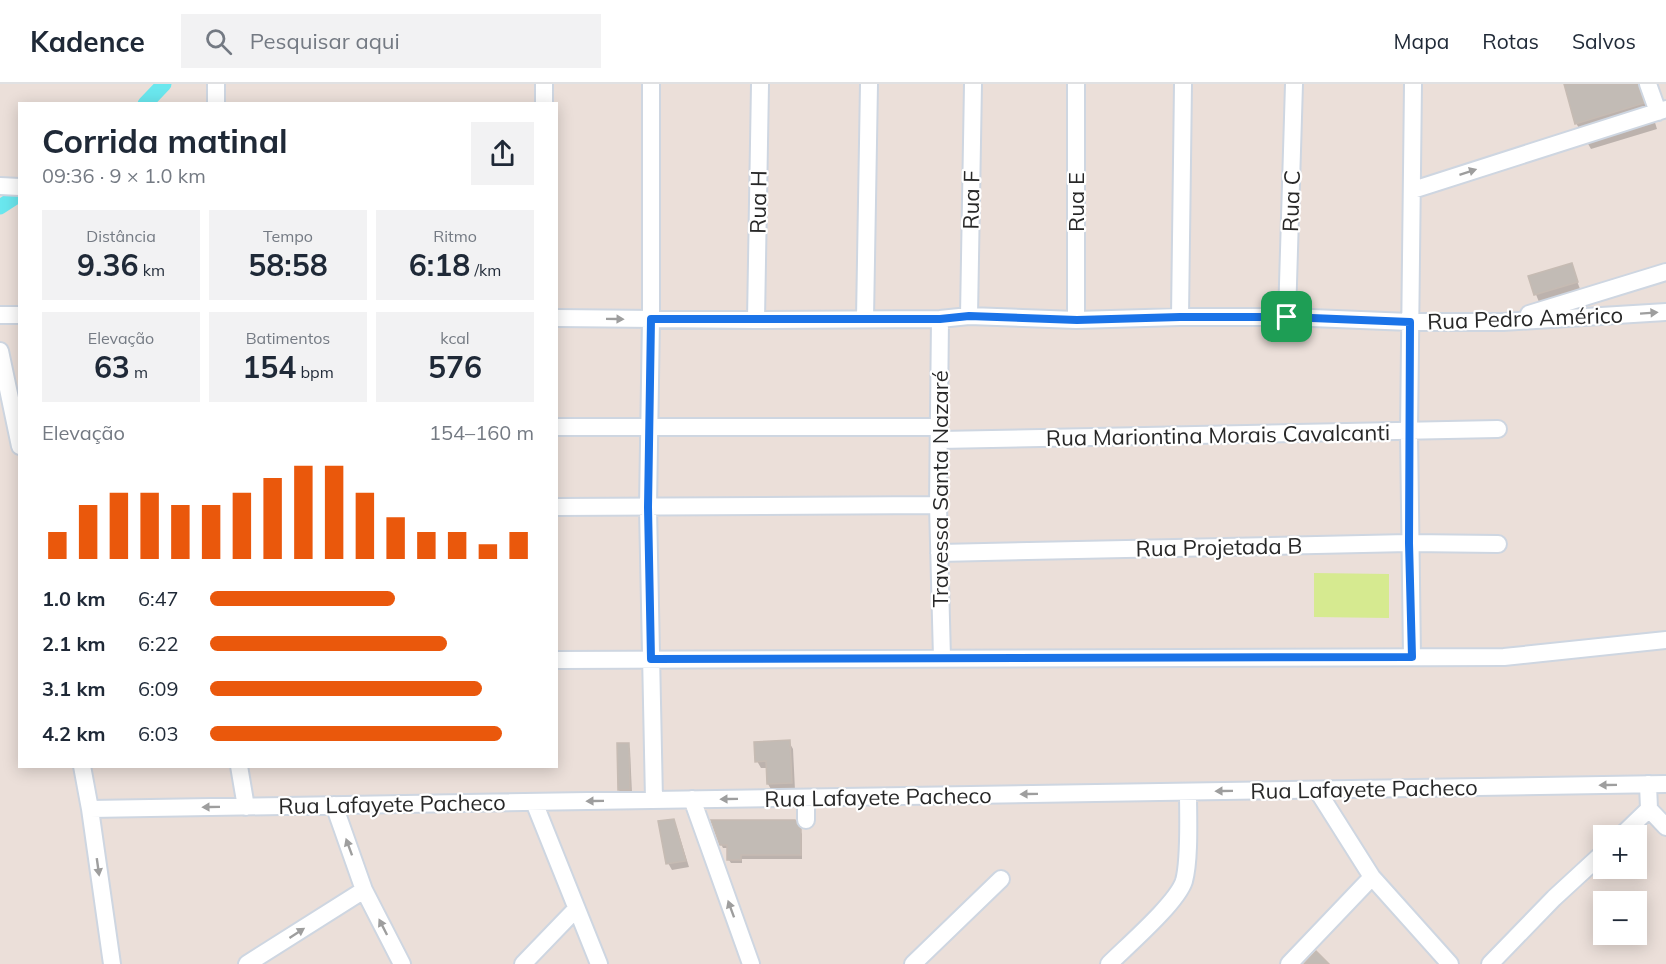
<!DOCTYPE html>
<html lang="pt">
<meta charset="utf-8">
<style>
:root{--surface:#fff;--page:#f2f2f3;--text:#1f2937;--muted:#747a83;--line:#e0e1e3;--accent:#ea580c}
body{margin:0;font-family:Mulish,sans-serif;background:var(--page);color:var(--text);height:100vh;display:flex;flex-direction:column;font-size:22px;white-space:nowrap}
*{box-sizing:border-box;margin:0}
p{font-size:20px;color:var(--muted)}
.icon{flex:none;width:33px;height:33px;fill:none;stroke:currentColor;stroke-width:2;stroke-linecap:round;stroke-linejoin:round}
.map{position:relative;flex:1;overflow:hidden}
.side{position:absolute;left:18px;top:18px;width:540px;height:666px;display:flex;flex-direction:column;background:var(--surface);border-radius:0px;box-shadow:0 3px 15px #0003}
.side>*{flex:none}
.tools{position:absolute;left:1593px;top:741px;display:grid;gap:12px}
.tools a{display:grid;place-items:center;width:54px;height:54px;border-radius:0px;background:var(--surface);box-shadow:0 3px 15px #0003;font-size:30px}
.pin{position:absolute;display:grid;place-items:center;width:51px;height:51px;color:#fff;margin:-26px;border-radius:12px;box-shadow:0 3px 9px #0006}
.round{display:grid;place-items:center;flex:none;width:63px;height:63px;border-radius:0px;background:var(--page)}
.overview{display:flex;align-items:center;justify-content:space-between;height:102px;padding:0 24px}
h1{font-size:33px;font-weight:700;line-height:45px}
.figures{display:grid;grid-template-columns:repeat(3,1fr);gap:9px;height:102px;padding:6px 24px}
.figures div{display:grid;align-content:center;border-radius:0px;background:var(--page);text-align:center}
.figures b{font-size:30px;font-weight:700}
.figures small{font-size:16px;font-weight:400}
.figures p{font-size:16px}
.chart{height:168px;padding:12px 24px}
.chart p{display:flex;justify-content:space-between}
.chart svg{width:100%;height:108px;margin-top:6px;stroke:var(--accent);stroke-width:6}
ul{padding:0 24px;list-style:none;font-size:20px}
li{display:grid;grid-template-columns:96px 72px 1fr;align-items:center;height:45px}
li i{height:15px;border-radius:8px;background:var(--accent)}
header{display:flex;align-items:center;gap:36px;box-sizing:border-box;height:84px;padding:0 30px;background:var(--surface);border-bottom:2px solid var(--line)}
header strong{font-size:28px}
nav{display:flex;gap:33px;margin-inline-start:auto;font-size:21px}
.search{width:420px;height:54px;background:var(--page);display:flex;align-items:center;gap:15px;box-sizing:border-box;padding:0 21px;border-radius:0px;color:var(--muted);font-size:22px}
.map>svg:first-child{display:block}
.pitch{fill:#d6ea90}
.shadow{fill:#0003}
.lines{fill:none;stroke-linecap:round;stroke-linejoin:round}
.canal{stroke:#6ae7ee;stroke-width:15}
.building{fill:#c2bbb5;stroke:#c6bbb3;stroke-width:1.5}
.minor-casing{stroke:#ced6e1;stroke-width:20}
.minor{stroke:#fff;stroke-width:16}
.oneway{fill:#9e9e9e}
.route-casing{stroke:#fff;stroke-width:12}
.route{stroke:#1a73e8;stroke-width:8}
.labels{text-anchor:middle;dominant-baseline:central;stroke-width:4.5;stroke-linejoin:round;paint-order:stroke}
.street-label{font-size:22px;fill:#282828;stroke:#fff}
</style>
<header>
<strong>Kadence</strong>
<div class="search"><svg class="icon" aria-label="search" viewBox="0 0 24 24"><circle cx="10" cy="10" r="6"/><path d="M15 15l6 6"/></svg>Pesquisar aqui</div>
<nav><a>Mapa</a><a>Rotas</a><a>Salvos</a></nav>
</header>
<div class="map">
<svg width="1666" height="880" viewBox="0 0 1666 880">
<rect width="100%" height="100%" fill="#ebdfd9"/>
<path class="pitch" d="M 1314,489 L 1389,490 L 1389,534 L 1314,533 Z"/>
<path class="shadow" d="M 1565,0 L 1643,0 L 1657,45 L 1591,65 L 1576,39 Z
M 1571,181 L 1580,205 L 1539,218 L 1529,193 Z
M 789,658 L 793,665 L 795,706 L 772,707 L 768,700 L 767,684 L 761,684 L 757,677 Z
M 628,661 L 630,665 L 632,710 L 622,710 L 619,706 Z
M 673,737 L 677,744 L 689,783 L 672,786 L 668,779 Z
M 795,737 L 802,750 L 802,775 L 742,775 L 742,779 L 731,779 L 729,776 L 729,764 L 723,764 L 721,760 Z"/>
<g class="lines">
<path class="canal" d="M 145,20 L 164,0
M 0,123 L 20,110"/>
</g>
<path class="building" d="M 1564,0 L 1638,0 L 1644,19 L 1575,40 Z
M 1572,179 L 1578,198 L 1534,211 L 1528,192 Z
M 790,656 L 792,699 L 767,700 L 766,677 L 755,678 L 754,658 Z
M 617,659 L 629,659 L 630,706 L 618,706 Z
M 674,735 L 686,777 L 666,780 L 658,737 Z
M 711,736 L 795,736 L 801,745 L 801,771 L 741,771 L 741,776 L 727,776 L 727,761 L 720,761 Z
M 1316,867 L 1329,880 L 1304,880 Z"/>
<g class="lines">
<g class="minor-casing">
<path id="minor" d="M 651,0 L 651,235 L 648,423 L 654,716
M 1076,0 L 1076,236
M 1648,0 L 1658,28
M 216,20 L 216,0
M 544,20 L 544,0
M 0,102 L 20,103
M 1413,106 L 1666,25
M 1529,230 L 1666,188
M 0,231 L 20,231
M 969,232 L 973,0
M 1180,233 L 1183,0
M 1287,233 L 1294,0
M 556,234 L 756,236 L 940,235 L 969,232 L 1076,236 L 1180,233 L 1287,233 L 1410,238 L 1503,238 L 1666,228
M 865,235 L 869,0
M 940,235 L 938,421 L 942,574
M 756,236 L 760,0
M 0,267 L 20,362
M 556,343 L 939,343
M 939,356 L 1498,345
M 556,423 L 938,421
M 939,469 L 1409,459 L 1498,460
M 1412,573 L 1409,348 L 1413,0
M 556,576 L 1504,573 L 1666,556
M 82,682 L 90,725 L 112,880
M 239,682 L 246,723
M 1648,700 L 1649,725 L 1666,743
M 1317,706 L 1372,793 L 1450,880
M 806,714 L 806,736
M 692,715 L 751,880
M 534,718 L 599,880
M 334,721 L 364,806 L 402,880
M 90,725 L 1666,700
M 1621,752 L 1649,725
M 247,880 L 364,806
M 523,880 L 576,825
M 913,880 L 1001,795
M 1109,880 C 1127,862 1177,819 1184,797 C 1190,775 1188,732 1188,708
M 1289,880 L 1372,793
M 1490,880 L 1554,814 L 1604,768"/>
</g>
<use href="#minor" class="minor"/>
</g>
<defs><path id="oneway-solid" d="M-6-.8H1V-3.2L6.5 0L1 3.2V.8H-6Z" transform="scale(1.5)"/></defs>
<g class="oneway">
<use href="#oneway-solid" transform="translate(1468 88) rotate(-18)"/>
<use href="#oneway-solid" transform="translate(1649 229) rotate(-4)"/>
<use href="#oneway-solid" transform="translate(615 235) rotate(1)"/>
<use href="#oneway-solid" transform="translate(1608 701) rotate(179)"/>
<use href="#oneway-solid" transform="translate(1224 707) rotate(179)"/>
<use href="#oneway-solid" transform="translate(1029 710) rotate(179)"/>
<use href="#oneway-solid" transform="translate(729 715) rotate(179)"/>
<use href="#oneway-solid" transform="translate(595 717) rotate(179)"/>
<use href="#oneway-solid" transform="translate(211 723) rotate(179)"/>
<use href="#oneway-solid" transform="translate(349 763) rotate(-110)"/>
<use href="#oneway-solid" transform="translate(98 783) rotate(82)"/>
<use href="#oneway-solid" transform="translate(731 825) rotate(-110)"/>
<use href="#oneway-solid" transform="translate(383 843) rotate(-117)"/>
<use href="#oneway-solid" transform="translate(297 849) rotate(-33)"/>
</g>
<g class="lines">
<g class="route-casing">
<path id="route" d="M 969,232 L 1077,236 L 1180,233 L 1287,233 L 1410,238 L 1409,459 L 1412,573 L 651,575 L 648,423 L 651,235 L 940,235 Z"/>
</g>
<use href="#route" class="route"/>
</g>
<g class="labels">
<g class="street-label">
<text transform="translate(971 116) rotate(-89)">Rua F</text>
<text transform="translate(1291 117) rotate(-88)">Rua C</text>
<text transform="translate(758 118) rotate(-89)">Rua H</text>
<text transform="translate(1076 118) rotate(-90)">Rua E</text>
<text transform="translate(1525 234) rotate(-2)">Rua Pedro Américo</text>
<text transform="translate(1218 351) rotate(-1)">Rua Mariontina Morais Cavalcanti</text>
<text transform="translate(940 405) rotate(-90)">Travessa Santa Nazaré</text>
<text transform="translate(1219 463) rotate(-1)">Rua Projetada B</text>
<text transform="translate(1364 705) rotate(-1)">Rua Lafayete Pacheco</text>
<text transform="translate(878 713) rotate(-1)">Rua Lafayete Pacheco</text>
<text transform="translate(392 720) rotate(-1)">Rua Lafayete Pacheco</text>
</g>
</g>
</svg>
<div class="tools">
<a>+</a>
<a>−</a>
</div>
<div class="pin" style="left:1287px;top:233px;background:#1e9e55"><svg class="icon" aria-label="arrive" viewBox="0 0 24 24"><path d="M6 21V4h12l-3 4 3 4H6"/></svg></div>
<section class="side">
<div class="overview"><div><h1>Corrida matinal</h1><p>09:36 · 9 × 1.0 km</p></div><a class="round"><svg class="icon" aria-label="share" viewBox="0 0 24 24"><path d="M12 15V3M7 8l5-5 5 5M5 13v7h14v-7"/></svg></a></div>
<div class="figures">
<div><p>Distância</p><b>9.36<small> km</small></b></div>
<div><p>Tempo</p><b>58:58</b></div>
<div><p>Ritmo</p><b>6:18<small> /km</small></b></div>
</div>
<div class="figures">
<div><p>Elevação</p><b>63<small> m</small></b></div>
<div><p>Batimentos</p><b>154<small> bpm</small></b></div>
<div><p>kcal</p><b>576</b></div>
</div>
<div class="chart"><p><span>Elevação</span>154–160 m</p>
<svg viewBox="0 0 160 44" preserveAspectRatio="none"><path d="M5 44V33M15 44V22M25 44V17M35 44V17M45 44V22M55 44V22M65 44V17M75 44V11M85 44V6M95 44V6M105 44V17M115 44V27M125 44V33M135 44V33M145 44V38M155 44V33"/></svg>
</div>
<ul>
<li><b>1.0 km</b>6:47<i style="width:57%"></i></li>
<li><b>2.1 km</b>6:22<i style="width:73%"></i></li>
<li><b>3.1 km</b>6:09<i style="width:84%"></i></li>
<li><b>4.2 km</b>6:03<i style="width:90%"></i></li>
</ul>
</section>
</div>
